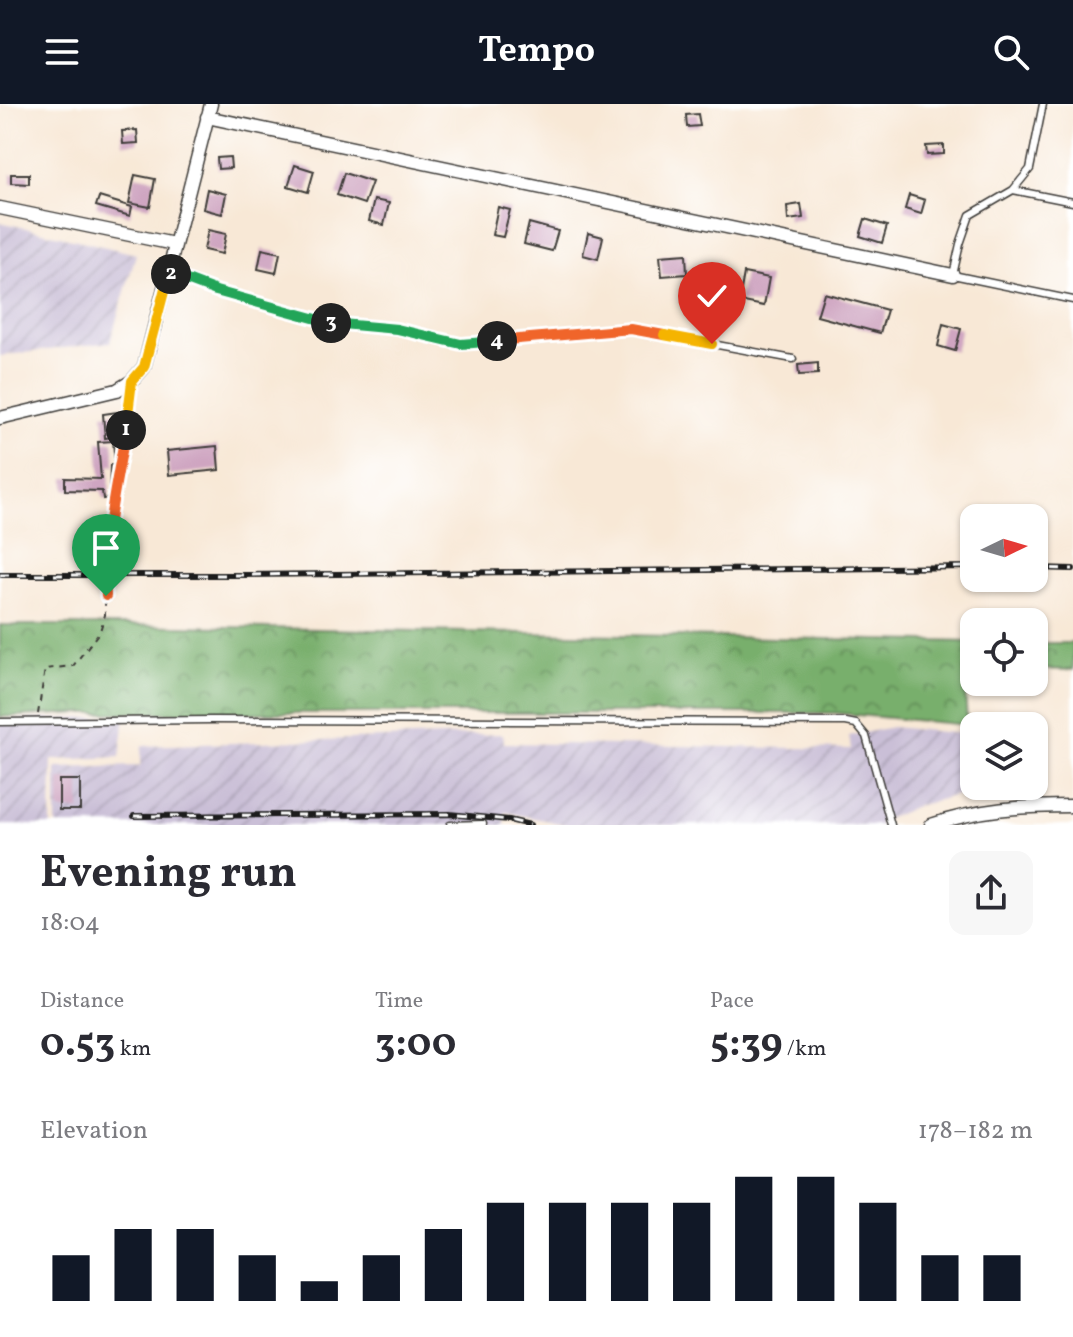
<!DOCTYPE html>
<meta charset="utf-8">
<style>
:root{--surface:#fff;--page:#f7f7f7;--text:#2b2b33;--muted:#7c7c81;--accent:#111827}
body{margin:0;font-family:Vollkorn,serif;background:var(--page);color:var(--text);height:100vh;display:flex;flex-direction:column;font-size:30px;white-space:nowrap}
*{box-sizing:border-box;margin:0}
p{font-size:26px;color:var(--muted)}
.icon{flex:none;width:44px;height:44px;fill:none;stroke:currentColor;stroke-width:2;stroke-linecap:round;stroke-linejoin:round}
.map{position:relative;height:721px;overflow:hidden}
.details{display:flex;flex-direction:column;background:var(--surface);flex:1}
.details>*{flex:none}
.needle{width:52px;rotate:85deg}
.buttons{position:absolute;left:960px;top:400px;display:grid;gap:16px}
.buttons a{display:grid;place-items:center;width:88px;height:88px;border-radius:16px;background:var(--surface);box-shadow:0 2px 6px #0004;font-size:40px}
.pin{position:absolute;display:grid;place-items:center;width:68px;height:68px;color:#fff;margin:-82px -34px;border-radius:50% 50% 50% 0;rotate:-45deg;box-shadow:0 0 8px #0007}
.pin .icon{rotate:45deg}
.km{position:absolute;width:40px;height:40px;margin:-20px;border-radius:50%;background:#222;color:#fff;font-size:22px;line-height:40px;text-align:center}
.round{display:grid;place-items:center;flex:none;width:84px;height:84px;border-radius:16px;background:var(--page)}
.summary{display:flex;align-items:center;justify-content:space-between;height:136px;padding:0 40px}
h1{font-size:44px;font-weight:700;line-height:60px}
.metrics{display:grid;grid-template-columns:repeat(3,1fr);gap:12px;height:136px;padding:8px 40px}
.metrics div{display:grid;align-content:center}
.metrics b{font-size:40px;font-weight:700}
.metrics small{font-size:22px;font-weight:400}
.metrics p{font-size:22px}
.chart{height:224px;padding:16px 40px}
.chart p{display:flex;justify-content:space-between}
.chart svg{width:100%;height:144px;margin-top:8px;stroke:var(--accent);stroke-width:6}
header{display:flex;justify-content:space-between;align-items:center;height:104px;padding:0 40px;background:var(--accent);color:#fff;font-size:36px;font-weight:700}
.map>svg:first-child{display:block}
.industrial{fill:url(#industrial-furrows)}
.forest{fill:url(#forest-crowns);stroke:#4a6644;stroke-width:2}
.building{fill:#cfa5c1}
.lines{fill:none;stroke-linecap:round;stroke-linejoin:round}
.lane-casing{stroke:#3d3b38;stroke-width:9}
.street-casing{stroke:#3d3b38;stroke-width:15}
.path{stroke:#3d3b38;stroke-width:2;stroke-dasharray:6 6;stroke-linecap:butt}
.lane{stroke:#fff;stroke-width:6}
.street{stroke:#fff;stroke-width:12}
.rail-casing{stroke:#1c1c1c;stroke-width:6}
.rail{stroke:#fff;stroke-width:3;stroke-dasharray:9;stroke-linecap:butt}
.split-1-casing{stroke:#fff;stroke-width:16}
.split-2-casing{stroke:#fff;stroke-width:16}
.split-3-casing{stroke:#fff;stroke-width:16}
.split-4-casing{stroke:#fff;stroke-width:16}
.split-5-casing{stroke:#fff;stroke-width:16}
.split-6-casing{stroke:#fff;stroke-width:16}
.split-1{stroke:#f0652b;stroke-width:10}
.split-2{stroke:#f5b400;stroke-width:10}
.split-3{stroke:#22a559;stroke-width:10}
.split-4{stroke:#22a559;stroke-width:10}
.split-5{stroke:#f0652b;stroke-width:10}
.split-6{stroke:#f5b400;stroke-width:10}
</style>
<header><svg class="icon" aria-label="menu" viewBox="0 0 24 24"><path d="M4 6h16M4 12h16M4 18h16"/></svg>Tempo<svg class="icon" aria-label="search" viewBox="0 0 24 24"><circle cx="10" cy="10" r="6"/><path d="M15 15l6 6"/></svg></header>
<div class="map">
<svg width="1073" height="721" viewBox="0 0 1073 721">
<defs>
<pattern id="industrial-furrows" width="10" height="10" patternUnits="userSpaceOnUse" patternTransform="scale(2)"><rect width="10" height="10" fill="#cabfd7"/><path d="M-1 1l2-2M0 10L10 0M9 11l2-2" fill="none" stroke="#ada4b8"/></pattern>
<pattern id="forest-crowns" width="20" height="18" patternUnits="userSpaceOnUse" patternTransform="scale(2)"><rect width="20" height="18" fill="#78af6c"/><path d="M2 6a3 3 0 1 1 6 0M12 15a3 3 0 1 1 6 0" fill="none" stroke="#628e58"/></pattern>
</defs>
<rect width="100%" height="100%" fill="#fff"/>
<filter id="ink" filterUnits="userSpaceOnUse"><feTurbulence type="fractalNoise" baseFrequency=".0125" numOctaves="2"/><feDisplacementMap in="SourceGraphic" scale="16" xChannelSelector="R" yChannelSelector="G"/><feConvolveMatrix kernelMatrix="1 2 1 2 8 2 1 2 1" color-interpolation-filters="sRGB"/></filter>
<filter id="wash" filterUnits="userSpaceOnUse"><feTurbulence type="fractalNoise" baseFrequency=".006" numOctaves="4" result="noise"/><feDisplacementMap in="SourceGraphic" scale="32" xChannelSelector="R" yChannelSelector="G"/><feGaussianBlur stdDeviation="1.8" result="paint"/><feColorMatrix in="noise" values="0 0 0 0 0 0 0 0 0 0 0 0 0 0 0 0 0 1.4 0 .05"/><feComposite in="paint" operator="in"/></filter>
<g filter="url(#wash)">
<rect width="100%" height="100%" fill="#f8e8d6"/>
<path class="industrial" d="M 0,118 L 136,150 L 110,238 L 0,252 Z
M 125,613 L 120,653 L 52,656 L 51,721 L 0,721 L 0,616 Z
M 892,623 L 974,631 L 974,682 L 988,682 L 917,702 L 879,718 L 880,721 L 568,721 L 505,708 L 505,721 L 56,721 L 56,664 L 140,662 L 142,642 L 503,630 L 504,639 L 851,645 L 849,632 Z"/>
<path class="forest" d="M 0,521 L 123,521 L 974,538 L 974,565 L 964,565 L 967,621 L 835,609 L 81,609 L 0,613 Z
M 1034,539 L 1073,539 L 1073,566 L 1034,565 Z"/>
<g id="blocks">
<path class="building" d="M 698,10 L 700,22 L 687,23 L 686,11 Z
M 137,26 L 138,39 L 123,40 L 122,27 Z
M 944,41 L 944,50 L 927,51 L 926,42 Z
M 230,53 L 231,64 L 218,65 L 217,54 Z
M 295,61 L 314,67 L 308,88 L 288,82 Z
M 344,69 L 372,78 L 364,100 L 337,91 Z
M 11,70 L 29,70 L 29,80 L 11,79 Z
M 135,71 L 155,75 L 150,103 L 129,99 Z
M 207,85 L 226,90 L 222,110 L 203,105 Z
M 909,91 L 925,96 L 921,110 L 905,105 Z
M 99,93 L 132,103 L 130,112 L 96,102 Z
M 374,96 L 389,99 L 384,121 L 369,117 Z
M 801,100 L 803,114 L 788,116 L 787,102 Z
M 498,103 L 510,106 L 503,133 L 492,131 Z
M 865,115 L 887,122 L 882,139 L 860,132 Z
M 529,119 L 558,127 L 552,147 L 524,140 Z
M 208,126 L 226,130 L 222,150 L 204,146 Z
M 588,129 L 603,133 L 598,155 L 583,151 Z
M 262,145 L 280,149 L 276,169 L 258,165 Z
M 686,150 L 687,170 L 662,172 L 660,152 Z
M 744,169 L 769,174 L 764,202 L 739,197 Z
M 824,189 L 887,206 L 880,229 L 817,212 Z
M 943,220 L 961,225 L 955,247 L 938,242 Z
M 818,259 L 818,270 L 799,271 L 798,261 Z
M 118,308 L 120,332 L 105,334 L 103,310 Z
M 113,337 L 115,361 L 110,361 L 109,394 L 103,395 L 102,387 L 65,386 L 65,374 L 101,375 L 98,338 Z
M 217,342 L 219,366 L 169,371 L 167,347 Z
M 59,676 L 80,676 L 80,706 L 59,706 Z"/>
</g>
</g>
<g filter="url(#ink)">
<use href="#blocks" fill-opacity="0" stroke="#3d3b38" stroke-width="2"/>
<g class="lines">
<g class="lane-casing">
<path id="lane" d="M 1043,0 L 1030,65 L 1013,86 L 970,111 L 960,140 L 953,171 L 1073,196
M 1013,86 L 1073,98
M 169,169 L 216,187 L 334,220 L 397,225 L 461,240 L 631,225 L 793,255
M 0,618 L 212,616 L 846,618 L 856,620 L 866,632 L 891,721
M 450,721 L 483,720"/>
</g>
<g class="street-casing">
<path id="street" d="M 207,13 L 953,171
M 0,104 L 174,140
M 0,314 L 117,286 L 132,277 L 144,263 L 211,0
M 931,721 C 979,705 1022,702 1073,702"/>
</g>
<path class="path" d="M 38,610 L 45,565 L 73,562 L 100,527 L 105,511 L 105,470 L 108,426 L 131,290"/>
<use href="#lane" class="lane"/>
<use href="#street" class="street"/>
<g class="rail-casing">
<path id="rail" d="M 1034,464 L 1073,465
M 0,471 L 241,471 L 974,463
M 134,712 L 449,710 L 509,716 L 530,721"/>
</g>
<use href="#rail" class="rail"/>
</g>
</g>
<g class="lines" filter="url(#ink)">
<g class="split-1-casing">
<path id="split-1" d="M 106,492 C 103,436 116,381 126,326"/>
</g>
<g class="split-2-casing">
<path id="split-2" d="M 126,326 L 132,277 L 144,263 L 169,169 L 171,170"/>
</g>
<g class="split-3-casing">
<path id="split-3" d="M 171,170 L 216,187 L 331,219"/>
</g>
<g class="split-4-casing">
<path id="split-4" d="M 331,219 L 397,225 L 461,240 L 497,237"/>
</g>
<g class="split-5-casing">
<path id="split-5" d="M 497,237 L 631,225 L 664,231"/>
</g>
<g class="split-6-casing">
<path id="split-6" d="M 664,231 L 712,240"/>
</g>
<use href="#split-1" class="split-1"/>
<use href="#split-2" class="split-2"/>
<use href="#split-3" class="split-3"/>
<use href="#split-4" class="split-4"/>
<use href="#split-5" class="split-5"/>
<use href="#split-6" class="split-6"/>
</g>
</svg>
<div class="buttons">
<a><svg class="needle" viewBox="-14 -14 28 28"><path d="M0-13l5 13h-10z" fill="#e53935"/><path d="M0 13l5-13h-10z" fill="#7c7c81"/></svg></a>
<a><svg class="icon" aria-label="locate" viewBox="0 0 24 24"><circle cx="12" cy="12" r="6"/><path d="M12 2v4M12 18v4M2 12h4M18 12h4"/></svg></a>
<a><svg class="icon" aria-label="layers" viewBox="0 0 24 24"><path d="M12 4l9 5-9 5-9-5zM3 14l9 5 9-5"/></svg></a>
</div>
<div class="pin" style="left:106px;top:492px;background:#1e9e55"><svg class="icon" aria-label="arrive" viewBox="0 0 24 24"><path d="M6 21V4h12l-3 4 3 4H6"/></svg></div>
<div class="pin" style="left:712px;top:240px;background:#d93025"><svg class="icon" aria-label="check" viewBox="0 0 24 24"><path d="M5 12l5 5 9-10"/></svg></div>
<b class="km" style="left:126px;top:326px">1</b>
<b class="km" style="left:171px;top:170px">2</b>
<b class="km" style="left:331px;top:219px">3</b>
<b class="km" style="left:497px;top:237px">4</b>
</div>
<section class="details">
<div class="summary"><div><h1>Evening run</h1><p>18:04</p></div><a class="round"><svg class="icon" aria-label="share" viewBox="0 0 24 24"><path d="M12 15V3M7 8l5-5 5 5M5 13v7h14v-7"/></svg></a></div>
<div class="metrics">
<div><p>Distance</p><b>0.53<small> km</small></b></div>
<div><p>Time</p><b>3:00</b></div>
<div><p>Pace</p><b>5:39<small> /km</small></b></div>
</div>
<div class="chart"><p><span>Elevation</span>178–182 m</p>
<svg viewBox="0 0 160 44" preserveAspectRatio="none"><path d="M5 44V30M15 44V22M25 44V22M35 44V30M45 44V38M55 44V30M65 44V22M75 44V14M85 44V14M95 44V14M105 44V14M115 44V6M125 44V6M135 44V14M145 44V30M155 44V30"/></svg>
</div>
</section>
